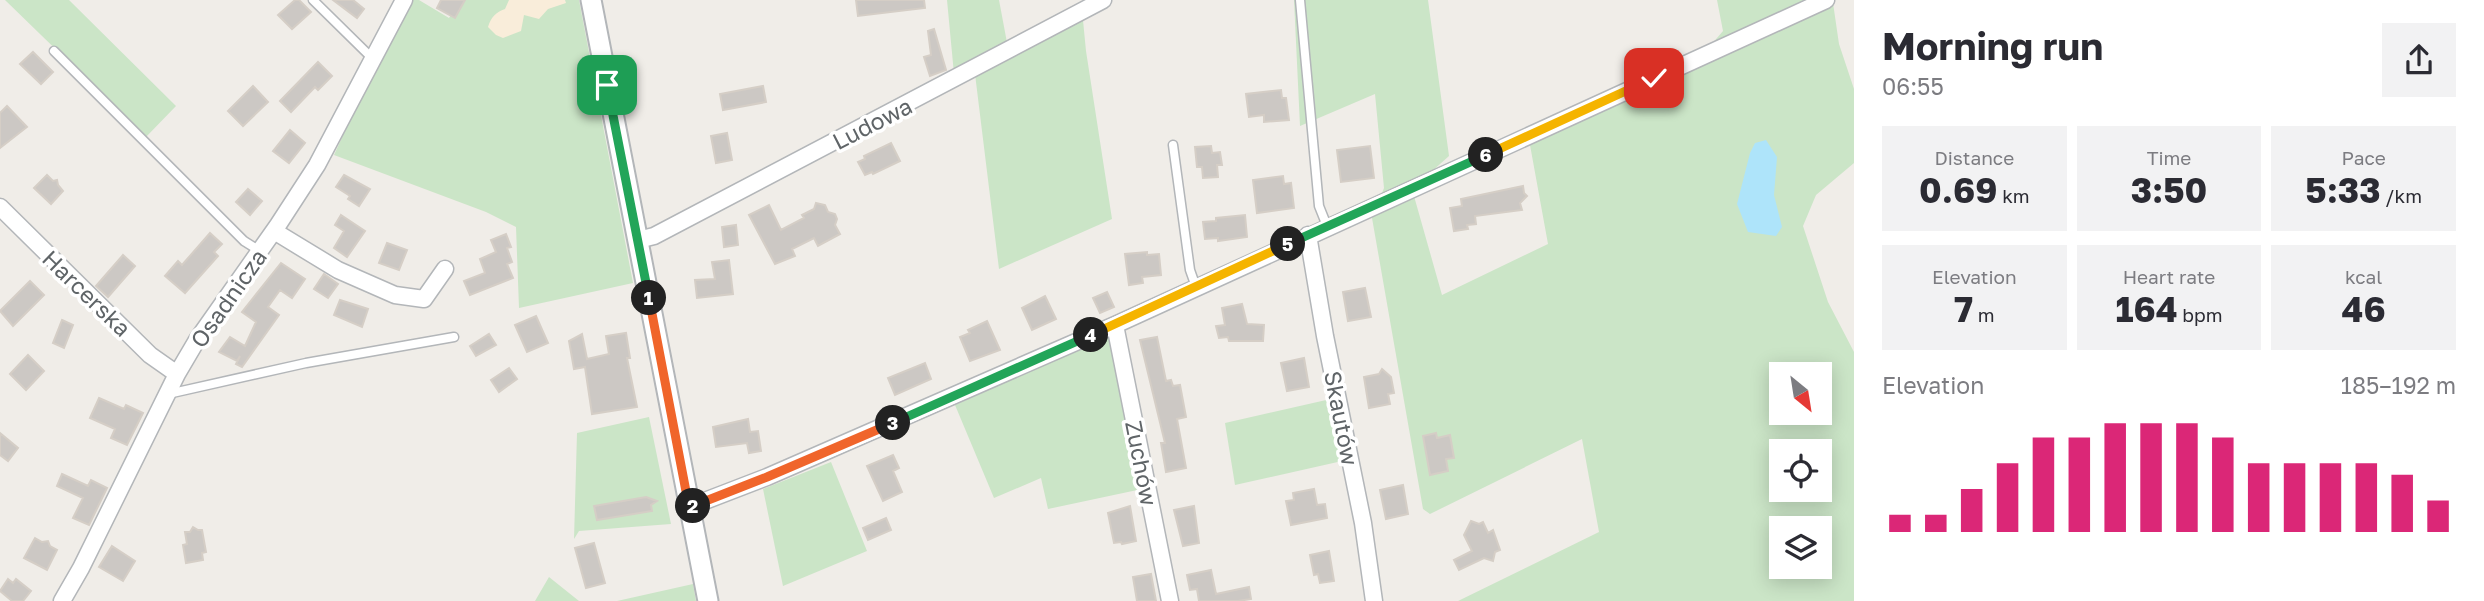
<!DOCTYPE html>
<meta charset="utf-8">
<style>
:root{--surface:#fff;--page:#f2f2f3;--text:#2b2b33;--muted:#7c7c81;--accent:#db2777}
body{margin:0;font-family:"Golos Text",sans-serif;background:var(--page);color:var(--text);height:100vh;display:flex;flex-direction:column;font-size:26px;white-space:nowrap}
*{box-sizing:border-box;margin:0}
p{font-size:23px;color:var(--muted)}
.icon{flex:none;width:38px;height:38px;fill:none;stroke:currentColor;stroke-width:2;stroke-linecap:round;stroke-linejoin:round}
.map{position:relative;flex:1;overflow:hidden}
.side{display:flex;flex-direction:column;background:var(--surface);width:630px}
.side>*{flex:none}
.needle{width:46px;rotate:150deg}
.buttons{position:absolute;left:1769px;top:362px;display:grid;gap:14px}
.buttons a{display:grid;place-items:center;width:63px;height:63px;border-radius:0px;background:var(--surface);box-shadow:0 4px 18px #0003;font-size:35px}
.pin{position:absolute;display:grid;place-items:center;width:60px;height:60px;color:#fff;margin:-30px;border-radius:14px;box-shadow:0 4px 10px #0006}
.km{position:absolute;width:35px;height:35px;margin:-18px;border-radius:50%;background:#222;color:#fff;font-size:19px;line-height:35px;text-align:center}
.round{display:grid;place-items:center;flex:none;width:74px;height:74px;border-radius:0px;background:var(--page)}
.summary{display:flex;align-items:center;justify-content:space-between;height:119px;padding:0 28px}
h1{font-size:38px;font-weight:700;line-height:52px}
.stats{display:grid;grid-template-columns:repeat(3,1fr);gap:10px;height:119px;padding:7px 28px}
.stats div{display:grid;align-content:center;border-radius:0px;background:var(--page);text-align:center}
.stats b{font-size:35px;font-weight:700}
.stats small{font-size:19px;font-weight:400}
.stats p{font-size:19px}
.chart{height:196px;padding:14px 28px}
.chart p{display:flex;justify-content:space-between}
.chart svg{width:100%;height:126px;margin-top:7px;stroke:var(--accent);stroke-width:6}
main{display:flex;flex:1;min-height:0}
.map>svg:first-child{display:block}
.green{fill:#cbe5c7;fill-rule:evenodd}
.sand{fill:#f9edda}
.water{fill:#aee4fa}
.building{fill:#ccc8c4;stroke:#d5cec6;stroke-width:2}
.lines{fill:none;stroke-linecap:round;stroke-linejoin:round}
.service-casing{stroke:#b3b6b9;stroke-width:11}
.minor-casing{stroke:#b3b6b9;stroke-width:19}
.tertiary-casing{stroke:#b3b6b9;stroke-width:23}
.service{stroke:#fff;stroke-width:8}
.minor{stroke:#fff;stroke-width:16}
.tertiary{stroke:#fff;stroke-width:19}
.split-1-casing{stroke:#fff;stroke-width:14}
.split-2-casing{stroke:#fff;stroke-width:14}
.split-3-casing{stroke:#fff;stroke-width:14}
.split-4-casing{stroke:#fff;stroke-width:14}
.split-5-casing{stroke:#fff;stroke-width:14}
.split-6-casing{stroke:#fff;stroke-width:14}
.split-7-casing{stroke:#fff;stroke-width:14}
.split-1{stroke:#22a559;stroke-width:9}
.split-2{stroke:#f0652b;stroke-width:9}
.split-3{stroke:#f0652b;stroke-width:9}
.split-4{stroke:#22a559;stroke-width:9}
.split-5{stroke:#f5b400;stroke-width:9}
.split-6{stroke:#22a559;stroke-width:9}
.split-7{stroke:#f5b400;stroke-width:9}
.labels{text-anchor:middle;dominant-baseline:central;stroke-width:7;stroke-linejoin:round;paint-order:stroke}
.street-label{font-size:23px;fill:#5f6467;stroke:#fff}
</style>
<main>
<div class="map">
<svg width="1854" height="601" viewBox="0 0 1854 601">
<rect width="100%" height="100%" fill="#f0ede8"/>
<path class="green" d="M 5,0 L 69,0 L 176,106 L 146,137 Z
M 410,0 L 419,0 L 449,18 L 451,15 L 455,17 L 465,0 L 579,0 L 633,283 L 519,308 L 516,227 L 486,212 L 334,155 L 371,74 Z
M 947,0 L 999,0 L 1008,48 L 1082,10 L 1086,51 L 1112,219 L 999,269 L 975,74 L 954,74 Z
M 1294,0 L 1428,0 L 1449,156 L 1412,189 L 1442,295 L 1548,244 L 1528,134 L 1704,53 L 1723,31 L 1717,0 L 1818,0 L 1833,3 L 1839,44 L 1854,89 L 1854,163 L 1816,195 L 1803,226 L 1828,302 L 1854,352 L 1854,601 L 1458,601 L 1599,532 L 1582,439 L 1430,514 L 1423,509 L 1372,218 L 1384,188 L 1375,94 L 1300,126 ZM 1782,374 L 1820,374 L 1820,413 L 1782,413 ZM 1782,452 L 1820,452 L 1820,490 L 1782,490 ZM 1782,528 L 1820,528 L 1820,567 L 1782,567 Z
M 1110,335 L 1142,489 L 1048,509 L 1041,478 L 994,498 L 955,405 Z
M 1335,398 L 1351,459 L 1235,485 L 1225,423 Z
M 649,417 L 671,524 L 579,531 L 574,539 L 577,433 Z
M 831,462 L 867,551 L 783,586 L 763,489 Z
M 549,577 L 579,601 L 535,601 Z
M 693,584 L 696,601 L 616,601 L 617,601 Z"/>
<path class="sand" d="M 509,0 L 565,0 L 566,3 L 548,9 L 539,19 L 524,15 L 521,31 L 503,38 L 496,35 L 488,27 C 491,17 496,12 505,9 Z"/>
<path class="water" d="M 1766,140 L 1777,157 L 1774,195 L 1782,227 L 1776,236 L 1748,232 L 1737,204 L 1750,153 L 1755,143 Z"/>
<path class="building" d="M 295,0 L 299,0 L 311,12 L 292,29 L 278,15 Z
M 333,0 L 353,0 L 364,9 L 357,18 Z
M 441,0 L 465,0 L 455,18 L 437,8 Z
M 856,0 L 924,0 L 925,8 L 858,16 Z
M 934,29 L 946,70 L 930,76 L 924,57 L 931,55 L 928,31 Z
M 33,52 L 53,72 L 41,84 L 20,64 Z
M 318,62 L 332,76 L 318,90 L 315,87 L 291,112 L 280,101 Z
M 253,86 L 268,102 L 243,126 L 228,111 Z
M 763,86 L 766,102 L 723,110 L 720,94 Z
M 1281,90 L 1282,98 L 1286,98 L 1289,120 L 1264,122 L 1264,115 L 1249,117 L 1246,94 Z
M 7,106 L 27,127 L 0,148 L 0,113 Z
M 290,130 L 305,143 L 289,163 L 273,151 Z
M 727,133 L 732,160 L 716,163 L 711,136 Z
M 891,143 L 900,161 L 873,174 L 872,172 L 865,175 L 858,162 L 865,159 L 864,156 Z
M 1211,146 L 1212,153 L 1220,152 L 1222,165 L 1217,165 L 1218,177 L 1203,178 L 1202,167 L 1197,167 L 1195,147 Z
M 1370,146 L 1374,178 L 1341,182 L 1337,150 Z
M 47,175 L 53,181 L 57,180 L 58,185 L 63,191 L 51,204 L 34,188 Z
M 344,175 L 370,189 L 359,206 L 348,199 L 350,196 L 336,187 Z
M 1283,176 L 1284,184 L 1291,183 L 1294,208 L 1257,213 L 1253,180 Z
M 1523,186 L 1524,193 L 1527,196 L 1520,203 L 1522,210 L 1475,216 L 1476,224 L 1467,225 L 1468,229 L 1454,231 L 1450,208 L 1462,206 L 1461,199 Z
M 248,189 L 262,201 L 250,215 L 236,202 Z
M 816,203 L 825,205 L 828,212 L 835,214 L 837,219 L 835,225 L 840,234 L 818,246 L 814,238 L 792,249 L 795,256 L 775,264 L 749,215 L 769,205 L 781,230 L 804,218 L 802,215 L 814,209 Z
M 341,215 L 365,231 L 347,257 L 334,248 L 344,231 L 335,225 Z
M 1245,215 L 1247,237 L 1218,241 L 1218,238 L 1205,239 L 1203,222 L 1216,221 L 1216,218 Z
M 736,225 L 738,245 L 724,247 L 722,227 Z
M 210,233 L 222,244 L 214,252 L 218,256 L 185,293 L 165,276 L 178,261 L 182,265 Z
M 506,234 L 511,247 L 507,248 L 512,262 L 507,264 L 513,278 L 470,295 L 464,281 L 485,273 L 480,259 L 496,252 L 491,240 Z
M 387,243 L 407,250 L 399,270 L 379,263 Z
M 1147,252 L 1147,255 L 1159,254 L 1161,275 L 1142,277 L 1143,283 L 1129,285 L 1125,254 Z
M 123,255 L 135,266 L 108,297 L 96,286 Z
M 729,260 L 733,294 L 697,298 L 695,280 L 715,279 L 712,262 Z
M 281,263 L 305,279 L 292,298 L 280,290 L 268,307 L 279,315 L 242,367 L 236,364 L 240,356 L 237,361 L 219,352 L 230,337 L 245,346 L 256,322 L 242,312 Z
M 324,274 L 338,284 L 328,298 L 314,289 Z
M 30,281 L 44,295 L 13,326 L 0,311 Z
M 1365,288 L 1371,317 L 1348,321 L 1343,292 Z
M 1107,292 L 1114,307 L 1100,313 L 1093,298 Z
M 1045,296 L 1056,319 L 1032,330 L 1022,308 Z
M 340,300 L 368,309 L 362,327 L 334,315 Z
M 1242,304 L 1247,324 L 1264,325 L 1263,341 L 1229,341 L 1228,337 L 1219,338 L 1216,326 L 1225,325 L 1222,308 Z
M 536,316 L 548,343 L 527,352 L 515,325 Z
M 62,320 L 73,325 L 64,348 L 53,343 Z
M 987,321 L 1000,350 L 970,361 L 960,337 L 970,333 L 968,330 Z
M 626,333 L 630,358 L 627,358 L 637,407 L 592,414 L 585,367 L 574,369 L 569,341 L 582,334 L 587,359 L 609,354 L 606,336 Z
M 489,334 L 496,345 L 476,356 L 470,346 Z
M 1157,337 L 1166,381 L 1171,380 L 1173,386 L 1180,385 L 1186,417 L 1177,419 L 1186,468 L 1166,472 L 1161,443 L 1165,443 L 1140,340 Z
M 28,355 L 44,371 L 26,390 L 10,374 Z
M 1304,358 L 1309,387 L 1287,391 L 1281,363 Z
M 925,363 L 931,379 L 895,395 L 888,378 Z
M 509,368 L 517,379 L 499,392 L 491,380 Z
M 1382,369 L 1391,377 L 1394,393 L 1388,394 L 1390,404 L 1369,408 L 1364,377 L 1379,374 Z
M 99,398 L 124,409 L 126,405 L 143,413 L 127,445 L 111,438 L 115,429 L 90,418 Z
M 748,419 L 750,432 L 758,431 L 761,451 L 749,453 L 747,443 L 716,447 L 713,427 Z
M 0,433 L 18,448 L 8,461 L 0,455 Z
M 1436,433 L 1437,438 L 1450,435 L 1454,458 L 1446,459 L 1448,471 L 1430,475 L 1423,436 Z
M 893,455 L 899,468 L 893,471 L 902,492 L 883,501 L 867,466 Z
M 62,474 L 88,486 L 91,480 L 107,488 L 89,525 L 73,518 L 83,498 L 57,486 Z
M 1403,485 L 1408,514 L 1386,519 L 1380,490 Z
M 1314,489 L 1317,505 L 1325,504 L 1327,518 L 1291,525 L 1286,501 L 1294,500 L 1293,493 Z
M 646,497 L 657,501 L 651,505 L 652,511 L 597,520 L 594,506 Z
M 1130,506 L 1136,541 L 1122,544 L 1121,542 L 1114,543 L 1108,513 Z
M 1194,506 L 1199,543 L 1183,546 L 1174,510 Z
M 886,518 L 891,530 L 868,540 L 863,528 Z
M 1471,521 L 1479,524 L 1483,522 L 1488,533 L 1493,530 L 1500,550 L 1495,552 L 1493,561 L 1484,558 L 1459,570 L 1454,560 L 1472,551 L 1464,535 Z
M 193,527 L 198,530 L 202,530 L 206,552 L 202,553 L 203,560 L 186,563 L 183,545 L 187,544 L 185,532 L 190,532 Z
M 35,538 L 42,542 L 48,541 L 50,546 L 57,550 L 47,570 L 24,558 Z
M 594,543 L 605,583 L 586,588 L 575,548 Z
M 112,546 L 135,561 L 123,581 L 99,567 Z
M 1329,551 L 1334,581 L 1320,583 L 1318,574 L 1314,575 L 1310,555 Z
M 1211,570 L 1216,594 L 1249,587 L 1251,599 L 1238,601 L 1199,601 L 1197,589 L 1190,590 L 1187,575 Z
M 1151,574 L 1156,601 L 1137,601 L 1133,577 Z
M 8,579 L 13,583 L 16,579 L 31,591 L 23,601 L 12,601 L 0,591 Z"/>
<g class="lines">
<g class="service-casing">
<path id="service" d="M 313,0 L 373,59
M 1300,0 L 1319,206 L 1327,226
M 54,51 L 244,241 L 260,251
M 1173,145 L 1190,270 L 1196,287
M 168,394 L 306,363 L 454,337"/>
</g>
<g class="minor-casing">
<path id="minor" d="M 0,207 L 150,355 L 177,374
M 274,231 L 338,270 L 395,295 L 424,299 L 445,269
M 1308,235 L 1325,336 L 1363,523 L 1374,601
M 638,240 L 654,236 L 1103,0
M 1115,325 L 1170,601
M 689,507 L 767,477 L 1115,325 L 1826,0
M 62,601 L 81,568 L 177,374 L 197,340 L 278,225 L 317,165 L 404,0"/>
</g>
<g class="tertiary-casing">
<path id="tertiary" d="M 591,0 L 708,601"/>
</g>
<use href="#service" class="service"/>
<use href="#minor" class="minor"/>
<use href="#tertiary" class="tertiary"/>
</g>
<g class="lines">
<g class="split-1-casing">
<path id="split-1" d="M 607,85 L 649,298"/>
</g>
<g class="split-2-casing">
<path id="split-2" d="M 649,298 L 689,507 L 693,506"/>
</g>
<g class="split-3-casing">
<path id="split-3" d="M 693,506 L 767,477 L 893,423"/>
</g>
<g class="split-4-casing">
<path id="split-4" d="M 893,423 L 1091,335"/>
</g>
<g class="split-5-casing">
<path id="split-5" d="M 1091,335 L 1288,244"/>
</g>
<g class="split-6-casing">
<path id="split-6" d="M 1288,244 L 1486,155"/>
</g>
<g class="split-7-casing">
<path id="split-7" d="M 1486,155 L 1654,78"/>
</g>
<use href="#split-1" class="split-1"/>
<use href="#split-2" class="split-2"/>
<use href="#split-3" class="split-3"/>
<use href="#split-4" class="split-4"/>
<use href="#split-5" class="split-5"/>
<use href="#split-6" class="split-6"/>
<use href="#split-7" class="split-7"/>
</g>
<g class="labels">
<g class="street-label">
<text transform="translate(872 123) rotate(-27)">Ludowa</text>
<text transform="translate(87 293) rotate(44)">Harcerska</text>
<text transform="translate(228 298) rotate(-55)">Osadnicza</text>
<text transform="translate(1342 418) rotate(79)">Skautów</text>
<text transform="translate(1142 463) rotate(79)">Zuchów</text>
</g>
</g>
</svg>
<div class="buttons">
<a><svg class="needle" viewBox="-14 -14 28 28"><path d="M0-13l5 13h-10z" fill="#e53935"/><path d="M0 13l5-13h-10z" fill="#7c7c81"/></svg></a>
<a><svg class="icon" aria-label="locate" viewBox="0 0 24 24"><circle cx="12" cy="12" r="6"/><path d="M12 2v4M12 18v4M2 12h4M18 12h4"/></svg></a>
<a><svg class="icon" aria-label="layers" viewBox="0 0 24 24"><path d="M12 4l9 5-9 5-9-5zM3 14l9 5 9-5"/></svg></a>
</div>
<div class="pin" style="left:607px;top:85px;background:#1e9e55"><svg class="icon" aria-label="arrive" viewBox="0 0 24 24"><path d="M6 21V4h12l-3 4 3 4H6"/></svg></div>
<div class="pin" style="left:1654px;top:78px;background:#d93025"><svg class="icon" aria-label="check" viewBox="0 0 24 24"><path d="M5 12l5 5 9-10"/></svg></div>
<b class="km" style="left:649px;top:298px">1</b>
<b class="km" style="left:693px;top:506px">2</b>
<b class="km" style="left:893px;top:423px">3</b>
<b class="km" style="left:1091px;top:335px">4</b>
<b class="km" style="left:1288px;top:244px">5</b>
<b class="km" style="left:1486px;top:155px">6</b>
</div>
<section class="side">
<div class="summary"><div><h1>Morning run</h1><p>06:55</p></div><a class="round"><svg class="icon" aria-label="share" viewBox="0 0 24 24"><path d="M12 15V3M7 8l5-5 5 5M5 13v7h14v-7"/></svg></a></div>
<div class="stats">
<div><p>Distance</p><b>0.69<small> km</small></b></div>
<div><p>Time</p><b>3:50</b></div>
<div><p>Pace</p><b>5:33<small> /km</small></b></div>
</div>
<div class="stats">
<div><p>Elevation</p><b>7<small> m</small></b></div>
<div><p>Heart rate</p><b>164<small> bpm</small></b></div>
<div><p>kcal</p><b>46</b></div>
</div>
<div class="chart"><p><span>Elevation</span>185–192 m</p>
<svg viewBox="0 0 160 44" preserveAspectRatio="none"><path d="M5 44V38M15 44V38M25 44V29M35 44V20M45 44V11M55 44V11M65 44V6M75 44V6M85 44V6M95 44V11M105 44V20M115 44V20M125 44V20M135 44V20M145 44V24M155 44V33"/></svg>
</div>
</section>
</main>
